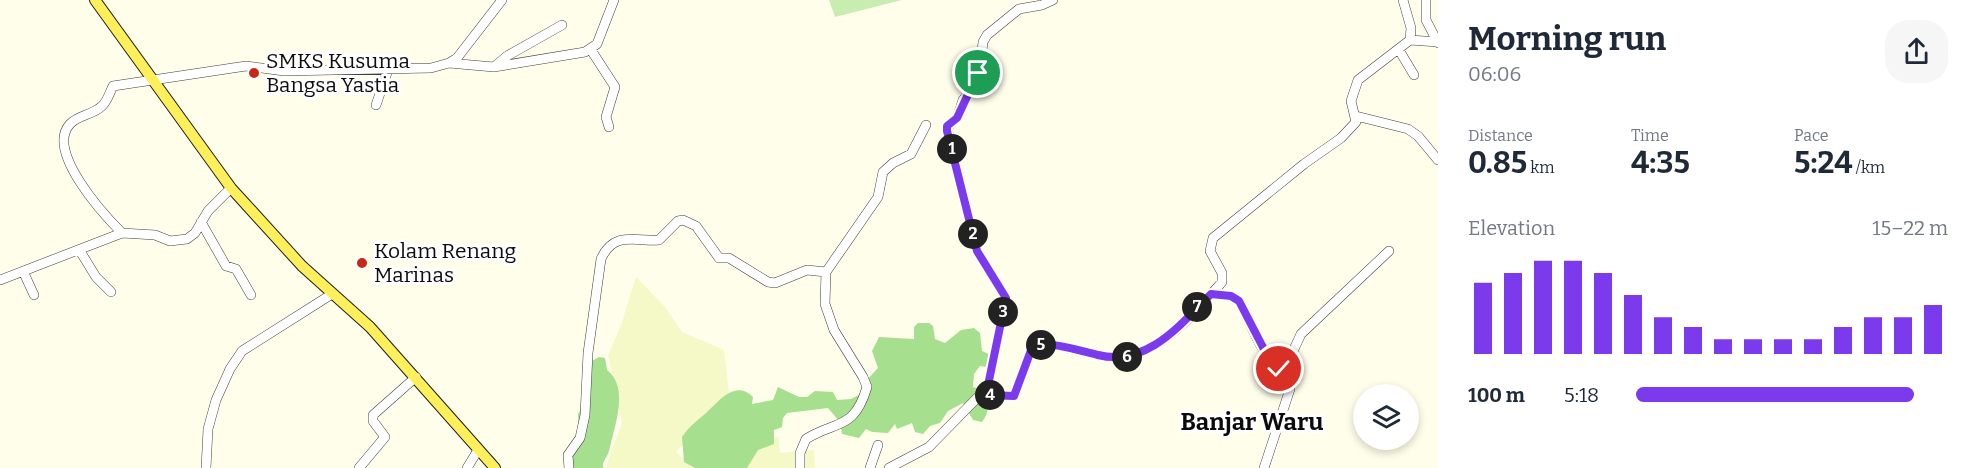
<!DOCTYPE html>
<meta charset="utf-8">
<style>
:root{--surface:#fff;--page:#f6f6f7;--text:#1f2937;--muted:#747a83;--accent:#7c3aed}
body{margin:0;font-family:Bitter,serif;background:var(--page);color:var(--text);height:100vh;display:flex;flex-direction:column;font-size:22px;white-space:nowrap}
*{box-sizing:border-box;margin:0}
p{font-size:20px;color:var(--muted)}
.icon{flex:none;width:33px;height:33px;fill:none;stroke:currentColor;stroke-width:2;stroke-linecap:round;stroke-linejoin:round}
.map{position:relative;flex:1;overflow:hidden}
.sheet{display:flex;flex-direction:column;background:var(--surface);width:540px}
.sheet>*{flex:none}
.controls{position:absolute;left:1353px;top:384px;display:grid;gap:12px}
.controls a{display:grid;place-items:center;width:66px;height:66px;border-radius:50%;background:var(--surface);box-shadow:0 3px 9px #0003;font-size:30px}
.pin{position:absolute;display:grid;place-items:center;width:51px;height:51px;color:#fff;margin:-26px;border:3px solid #fff;border-radius:50%;box-shadow:0 2px 6px #0007}
.km{position:absolute;width:30px;height:30px;margin:-15px;border-radius:50%;background:#222;color:#fff;font-size:16px;line-height:30px;text-align:center}
.round{display:grid;place-items:center;flex:none;width:63px;height:63px;border-radius:24px;background:var(--page)}
.overview{display:flex;align-items:center;justify-content:space-between;height:102px;padding:0 30px}
h1{font-size:33px;font-weight:700;line-height:45px}
.metrics{display:grid;grid-template-columns:repeat(3,1fr);gap:9px;height:102px;padding:6px 30px}
.metrics div{display:grid;align-content:center}
.metrics b{font-size:30px;font-weight:700}
.metrics small{font-size:16px;font-weight:400}
.metrics p{font-size:16px}
.chart{height:168px;padding:12px 30px}
.chart p{display:flex;justify-content:space-between}
.chart svg{width:100%;height:108px;margin-top:6px;stroke:var(--accent);stroke-width:6}
ul{padding:0 30px;list-style:none;font-size:20px}
li{display:grid;grid-template-columns:96px 72px 1fr;align-items:center;height:45px}
li i{height:15px;border-radius:8px;background:var(--accent)}
main{display:flex;flex:1;min-height:0}
.map>svg:first-child{display:block}
.farmland{fill:#f5f8c7}
.green{fill:#c7edb0}
.forest{fill:#a6df8e}
.lines{fill:none;stroke-linecap:round;stroke-linejoin:round}
.minor-casing{stroke:#3f3f3f;stroke-width:10}
.major-casing{stroke:#1d1d1d;stroke-width:12}
.minor{stroke:#fff;stroke-width:9}
.major{stroke:#ffef5a;stroke-width:10}
.route-casing{stroke:#fff;stroke-width:12}
.route{stroke:#7c3aed;stroke-width:8}
.poi-dot{fill:#c82917;stroke:#fff;stroke-width:2}
.labels{text-anchor:middle;dominant-baseline:central;stroke-width:6;stroke-linejoin:round;paint-order:stroke}
.poi-label{font-size:21px;fill:#0c0c0c;stroke:#fff;text-anchor:start}
.quarter-label{font-size:24px;font-weight:bold;fill:#0c0c0c;stroke:#fff}
</style>
<main>
<div class="map">
<svg width="1438" height="468" viewBox="0 0 1438 468">
<rect width="100%" height="100%" fill="#fffeea"/>
<path class="farmland" d="M 636,277 L 665,307 L 682,332 L 724,350 L 729,395 L 676,452 L 696,468 L 607,468 L 607,463 L 622,423 L 608,355 L 621,325 Z
M 779,437 L 780,453 L 814,450 L 815,468 L 740,468 L 759,442 Z"/>
<path class="green" d="M 829,0 L 902,0 L 835,17 Z"/>
<path class="forest" d="M 918,323 L 929,323 L 933,326 L 935,339 L 945,343 L 961,330 L 974,328 L 980,333 L 982,351 L 995,357 L 993,368 L 980,366 L 974,374 L 973,387 L 984,390 C 989,401 990,412 982,422 L 973,420 L 963,403 L 948,411 L 940,423 L 930,426 L 923,434 L 915,432 L 912,423 L 897,429 L 895,424 L 888,433 L 872,432 L 866,429 L 859,438 L 842,434 L 840,422 L 828,408 L 787,413 L 783,418 L 782,427 L 774,430 L 774,444 L 758,450 L 747,468 L 695,468 L 684,462 L 682,437 C 689,426 697,421 706,413 C 719,402 734,379 753,397 L 752,404 L 773,400 L 778,387 L 799,397 L 807,397 L 815,391 L 833,392 L 837,400 L 851,399 L 859,395 L 863,384 L 878,368 L 872,351 L 879,337 L 914,339 L 914,327 Z
M 599,357 L 605,358 L 607,370 C 630,388 614,427 609,451 C 607,458 602,461 603,468 L 565,468 L 579,437 L 578,414 L 583,406 L 588,363 Z"/>
<g class="lines">
<g class="minor-casing">
<path id="minor" d="M 1426,0 L 1426,20 L 1438,43
M 1410,40 L 1438,42
M 591,50 L 615,87 L 606,117 L 609,127
M 1399,50 L 1414,75
M 449,63 L 494,67 L 585,52 L 597,44 L 614,0
M 494,67 L 507,56 L 562,25
M 376,105 L 389,67
M 1356,116 L 1408,129 L 1418,136 L 1438,160
M 201,222 L 226,266 L 236,269 L 251,295
M 122,233 C 104,215 45,151 70,124 C 78,115 93,115 102,106 C 107,102 110,92 113,86 L 246,66 L 284,71 L 431,68 L 449,63 L 457,58 L 502,0
M 80,251 L 96,277 L 111,292
M 23,271 L 34,295
M 0,280 L 122,233 L 155,235 L 170,241 L 187,239 L 195,233 L 208,211 L 231,188
M 1211,294 L 1231,296 L 1239,301 C 1252,324 1261,359 1286,373
M 986,395 L 1006,298 L 977,251 L 947,128 L 957,118 L 963,100 L 973,88 L 981,60 L 983,42 L 987,35 L 1019,9 L 1042,5 L 1053,0
M 206,468 L 208,429 L 216,400 L 230,369 L 242,351 L 332,294
M 359,468 L 385,437 L 373,421 L 373,415 L 416,377
M 467,468 L 478,450
M 569,468 L 568,455 L 580,438 L 585,415 L 588,353 L 601,259 C 614,230 637,242 659,240 L 678,221 L 683,220 L 696,226 L 719,258 L 729,258 L 768,282 L 775,283 L 807,270 L 826,272
M 800,468 L 800,453 L 806,439 C 836,420 854,431 867,387 L 863,377 L 834,330 L 825,304 L 826,272 L 878,197 L 883,172 L 893,163 L 911,154 L 926,125
M 870,468 L 878,445
M 889,468 L 929,447 L 977,398 L 986,395 L 1014,396 L 1033,345 C 1056,342 1079,352 1102,356 C 1152,365 1192,316 1222,282 L 1222,273 L 1210,251 L 1213,238 L 1304,164 L 1341,138 L 1356,122 L 1351,101 L 1358,80 L 1410,40 L 1411,28 L 1403,0
M 1264,468 L 1290,389 L 1286,373 L 1289,360 L 1301,334 L 1389,251"/>
</g>
<g class="major-casing">
<path id="major" d="M 95,0 L 231,188 L 302,266 L 370,327 L 495,468"/>
</g>
<use href="#minor" class="minor"/>
<use href="#major" class="major"/>
</g>
<g class="lines">
<g class="route-casing">
<path id="route" d="M 978,73 L 957,118 L 947,126 L 947,131 L 977,251 L 1006,298 L 986,395 L 1014,396 L 1033,345 C 1054,342 1077,350 1098,355 C 1147,367 1180,325 1211,294 L 1231,296 L 1239,301 L 1267,355 L 1279,369"/>
</g>
<use href="#route" class="route"/>
</g>
<g class="poi-dot">
<circle cx="254" cy="73" r="6"/>
<circle cx="362" cy="263" r="6"/>
</g>
<g class="labels">
<g class="poi-label">
<text x="266" y="61">SMKS Kusuma<tspan x="266" dy="24">Bangsa Yastia</tspan></text>
<text x="374" y="251">Kolam Renang<tspan x="374" dy="24">Marinas</tspan></text>
</g>
<g class="quarter-label">
<text x="1252" y="422">Banjar Waru</text>
</g>
</g>
</svg>
<div class="controls">
<a><svg class="icon" aria-label="layers" viewBox="0 0 24 24"><path d="M12 4l9 5-9 5-9-5zM3 14l9 5 9-5"/></svg></a>
</div>
<div class="pin" style="left:978px;top:73px;background:#1e9e55"><svg class="icon" aria-label="arrive" viewBox="0 0 24 24"><path d="M6 21V4h12l-3 4 3 4H6"/></svg></div>
<div class="pin" style="left:1279px;top:369px;background:#d93025"><svg class="icon" aria-label="check" viewBox="0 0 24 24"><path d="M5 12l5 5 9-10"/></svg></div>
<b class="km" style="left:952px;top:149px">1</b>
<b class="km" style="left:973px;top:234px">2</b>
<b class="km" style="left:1003px;top:312px">3</b>
<b class="km" style="left:990px;top:395px">4</b>
<b class="km" style="left:1041px;top:345px">5</b>
<b class="km" style="left:1127px;top:357px">6</b>
<b class="km" style="left:1197px;top:307px">7</b>
</div>
<section class="sheet">
<div class="overview"><div><h1>Morning run</h1><p>06:06</p></div><a class="round"><svg class="icon" aria-label="share" viewBox="0 0 24 24"><path d="M12 15V3M7 8l5-5 5 5M5 13v7h14v-7"/></svg></a></div>
<div class="metrics">
<div><p>Distance</p><b>0.85<small> km</small></b></div>
<div><p>Time</p><b>4:35</b></div>
<div><p>Pace</p><b>5:24<small> /km</small></b></div>
</div>
<div class="chart"><p><span>Elevation</span>15–22 m</p>
<svg viewBox="0 0 160 44" preserveAspectRatio="none"><path d="M5 44V15M15 44V11M25 44V6M35 44V6M45 44V11M55 44V20M65 44V29M75 44V33M85 44V38M95 44V38M105 44V38M115 44V38M125 44V33M135 44V29M145 44V29M155 44V24"/></svg>
</div>
<ul>
<li><b>100 m</b>5:18<i style="width:89%"></i></li>
</ul>
</section>
</main>
